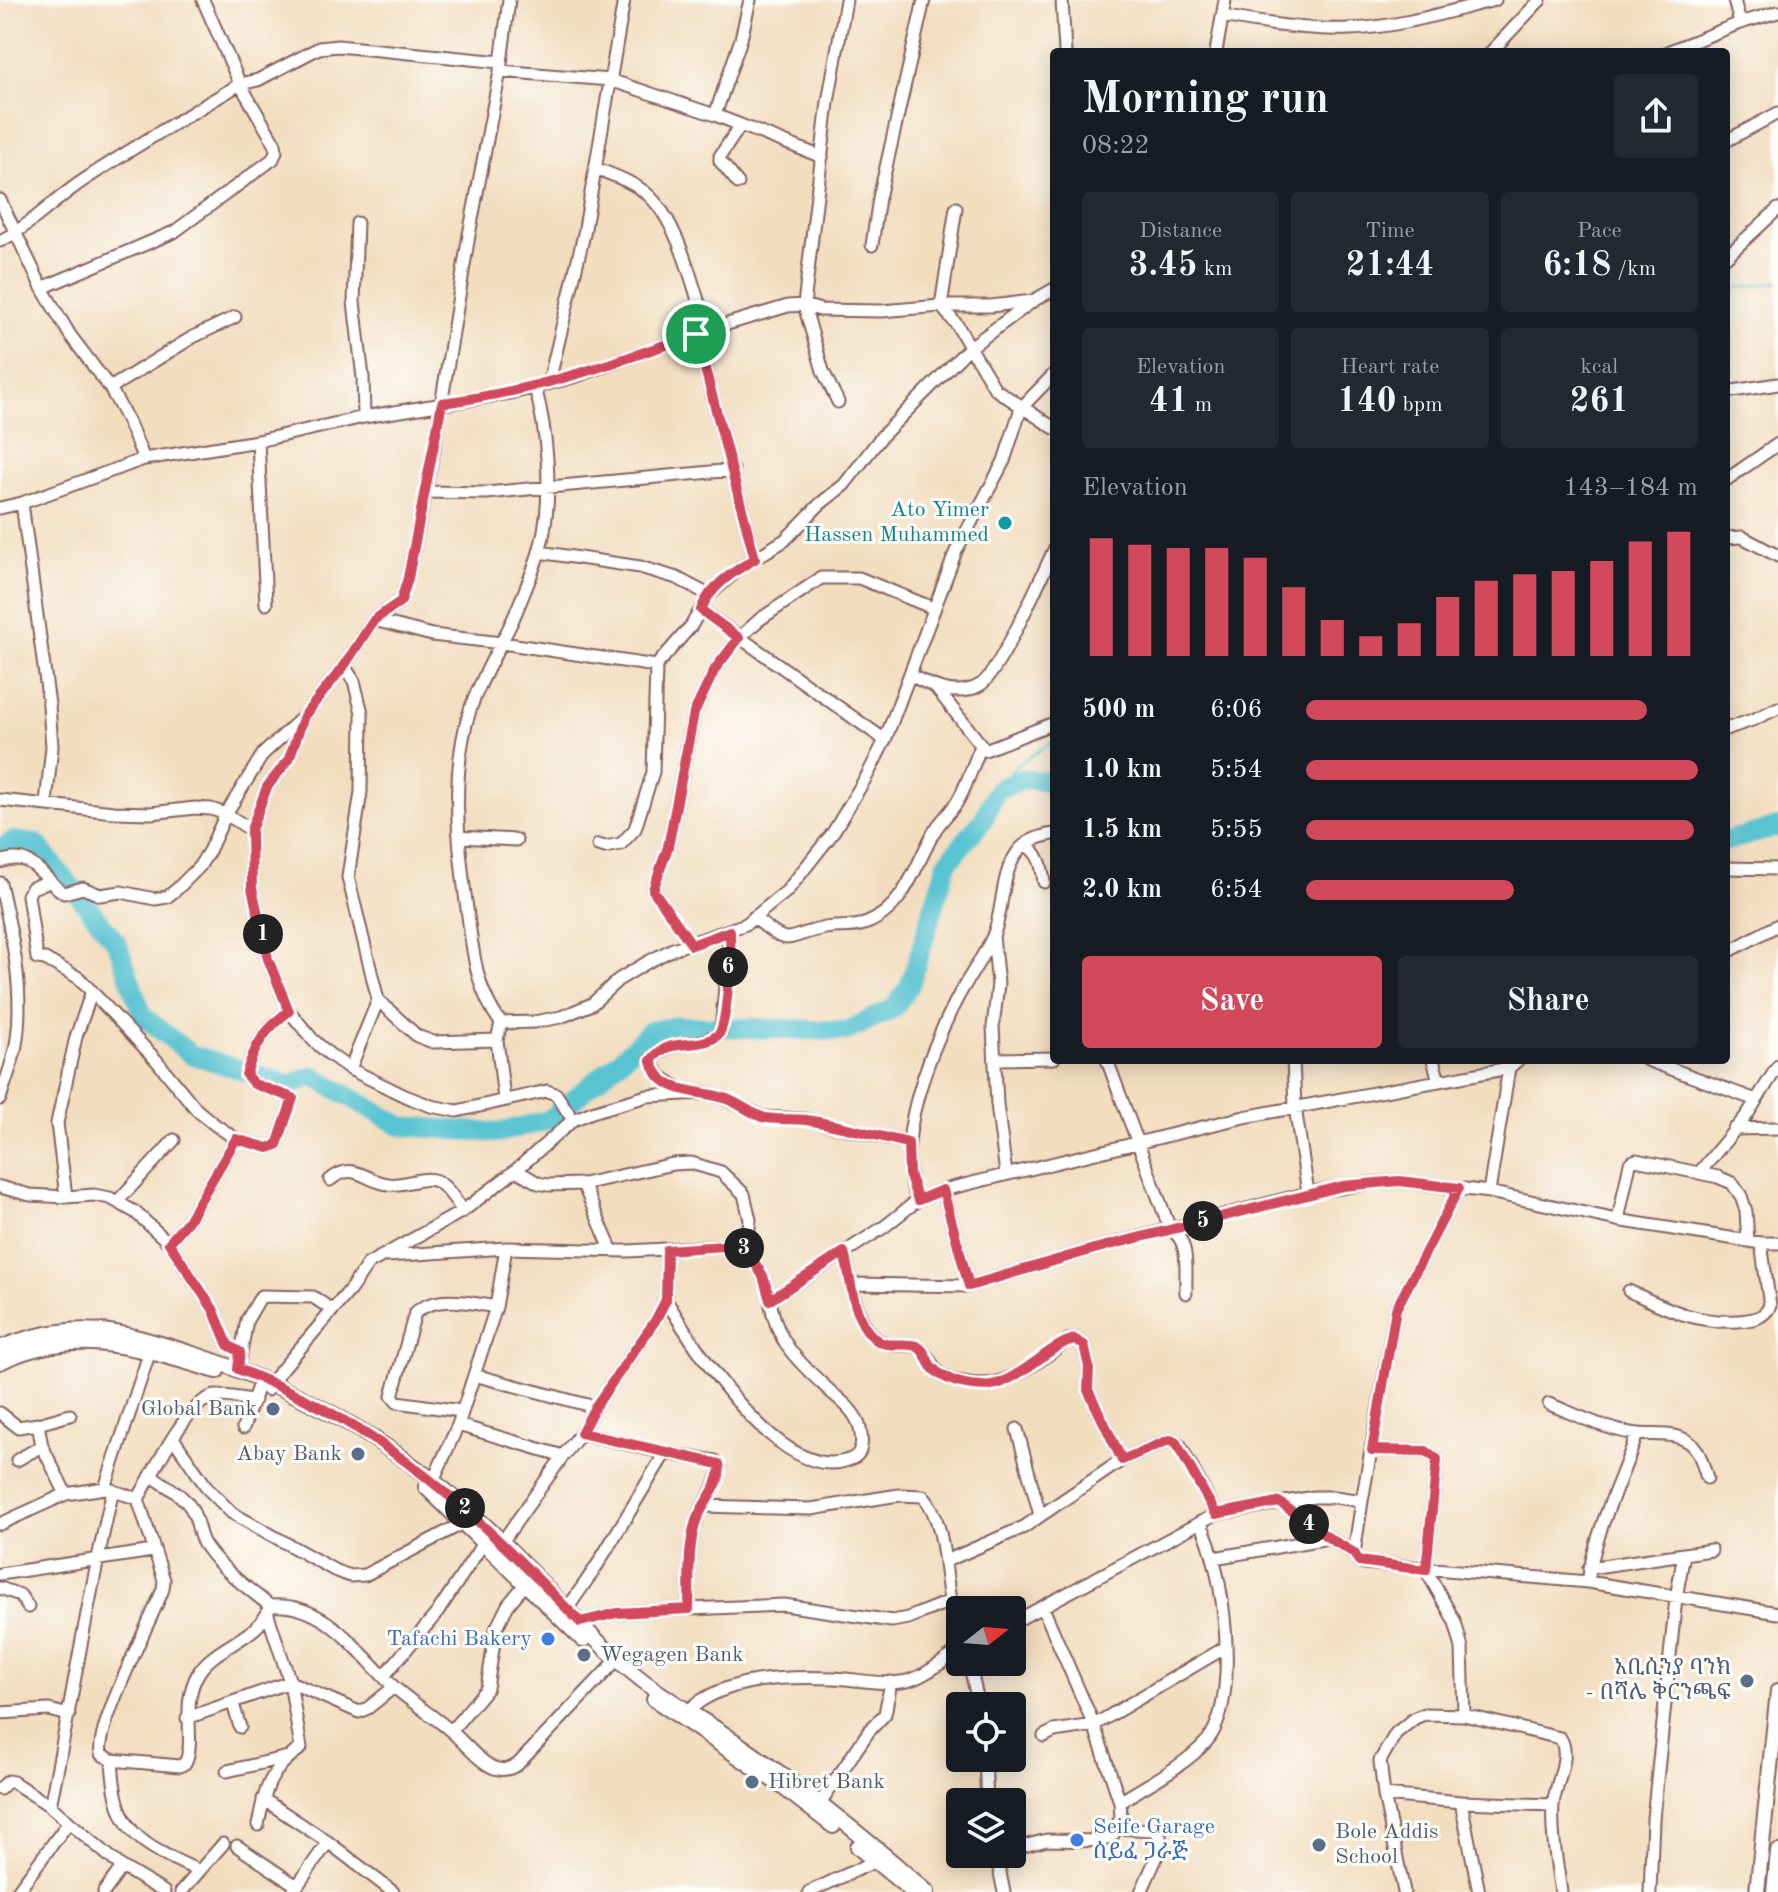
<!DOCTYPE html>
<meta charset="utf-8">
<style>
:root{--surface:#171b24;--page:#242831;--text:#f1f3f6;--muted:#9ea1a6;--accent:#d1495b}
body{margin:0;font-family:"Old Standard TT","Noto Serif Ethiopic",serif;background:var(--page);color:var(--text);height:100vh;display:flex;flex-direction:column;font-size:30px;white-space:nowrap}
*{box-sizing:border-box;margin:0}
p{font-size:26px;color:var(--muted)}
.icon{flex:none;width:44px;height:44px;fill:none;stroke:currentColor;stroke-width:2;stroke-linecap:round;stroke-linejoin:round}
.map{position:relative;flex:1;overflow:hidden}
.drawer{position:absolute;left:1050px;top:48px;width:680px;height:1016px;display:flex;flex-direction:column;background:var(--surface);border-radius:8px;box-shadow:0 4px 20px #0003}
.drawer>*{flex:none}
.needle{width:52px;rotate:73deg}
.tools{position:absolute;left:946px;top:1596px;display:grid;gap:16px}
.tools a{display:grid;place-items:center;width:80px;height:80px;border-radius:8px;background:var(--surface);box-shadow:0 4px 20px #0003;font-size:40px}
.pin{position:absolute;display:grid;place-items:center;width:68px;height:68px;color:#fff;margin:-34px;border:4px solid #fff;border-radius:50%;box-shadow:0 2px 8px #0007}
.km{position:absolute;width:40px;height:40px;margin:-20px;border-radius:50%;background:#222;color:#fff;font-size:22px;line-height:40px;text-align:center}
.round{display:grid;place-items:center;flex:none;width:84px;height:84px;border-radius:8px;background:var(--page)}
.overview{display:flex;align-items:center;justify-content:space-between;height:136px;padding:0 32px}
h1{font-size:44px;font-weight:700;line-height:60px}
.metrics{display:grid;grid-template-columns:repeat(3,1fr);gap:12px;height:136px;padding:8px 32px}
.metrics div{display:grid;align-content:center;border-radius:8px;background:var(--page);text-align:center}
.metrics b{font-size:34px;font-weight:700}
.metrics small{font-size:22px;font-weight:400}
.metrics p{font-size:22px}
.chart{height:224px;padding:16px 32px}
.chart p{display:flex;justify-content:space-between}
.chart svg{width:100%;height:144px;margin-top:8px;stroke:var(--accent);stroke-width:6}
.cta{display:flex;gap:16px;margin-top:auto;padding:16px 32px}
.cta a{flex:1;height:92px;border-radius:8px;background:var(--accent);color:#fff;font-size:32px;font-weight:700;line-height:92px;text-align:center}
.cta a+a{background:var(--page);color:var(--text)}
ul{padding:0 32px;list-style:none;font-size:26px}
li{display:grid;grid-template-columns:128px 96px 1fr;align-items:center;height:60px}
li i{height:20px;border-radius:10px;background:var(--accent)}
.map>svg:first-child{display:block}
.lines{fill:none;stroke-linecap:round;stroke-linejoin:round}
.stream{stroke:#58c3d1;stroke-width:3}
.river{stroke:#58c3d1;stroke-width:20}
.minor-casing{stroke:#85625f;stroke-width:15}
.major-casing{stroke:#85625f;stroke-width:18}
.minor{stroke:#fff;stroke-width:11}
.major{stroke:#fff;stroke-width:14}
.route-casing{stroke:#fff;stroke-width:16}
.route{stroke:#d1495b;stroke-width:10}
.culture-dot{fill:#0f9aa8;stroke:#fdfcf7;stroke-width:3}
.service-dot{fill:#5c6f8a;stroke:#fdfcf7;stroke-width:3}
.shop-dot{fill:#3f7fe0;stroke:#fdfcf7;stroke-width:3}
.labels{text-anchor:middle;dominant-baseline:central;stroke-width:6;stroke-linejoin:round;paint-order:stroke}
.culture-label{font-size:22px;fill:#0d838f;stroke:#fdfcf7;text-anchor:end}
.service-label{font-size:22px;fill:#4e5e75;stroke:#fdfcf7;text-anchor:end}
.shop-label{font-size:22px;fill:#366cbe;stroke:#fdfcf7;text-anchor:end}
</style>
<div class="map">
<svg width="1778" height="1892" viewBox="0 0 1778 1892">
<rect width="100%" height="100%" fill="#fdfcf7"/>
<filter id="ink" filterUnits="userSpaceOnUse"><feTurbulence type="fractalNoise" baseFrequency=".0125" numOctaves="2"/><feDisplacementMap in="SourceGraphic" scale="16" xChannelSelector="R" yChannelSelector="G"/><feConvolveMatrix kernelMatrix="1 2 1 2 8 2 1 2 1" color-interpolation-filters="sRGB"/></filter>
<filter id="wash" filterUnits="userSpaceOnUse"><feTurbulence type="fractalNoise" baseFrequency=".006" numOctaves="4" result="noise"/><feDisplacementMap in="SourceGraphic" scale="32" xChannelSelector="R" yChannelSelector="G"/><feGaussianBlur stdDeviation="1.8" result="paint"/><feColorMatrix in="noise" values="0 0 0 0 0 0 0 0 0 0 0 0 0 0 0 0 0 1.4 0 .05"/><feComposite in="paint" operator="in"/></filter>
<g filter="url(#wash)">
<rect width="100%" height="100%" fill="#f2ddbf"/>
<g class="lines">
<path class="stream" d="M 1726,299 L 1737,288 L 1778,282
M 997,790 L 1017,765 L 1054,741"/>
<path class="river" d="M 1726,841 L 1778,827
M 0,848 L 13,841 L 37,844 L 117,943 L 143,1016 L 190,1054 L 290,1085 L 313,1076 L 401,1126 L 498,1133 L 549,1120 L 618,1062 L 650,1031 L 676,1026 L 847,1031 L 894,1008 L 910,985 L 947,863 L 983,820 L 997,790 L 1022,779 L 1054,782"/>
</g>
</g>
<g filter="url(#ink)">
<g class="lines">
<g class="minor-casing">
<path id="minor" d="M 509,0 L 500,71 L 469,235 L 434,448 L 408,578 L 401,601 L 374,620 L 344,666 L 304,716 L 289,759 L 267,787 L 251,830 L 252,888 L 268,959 L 289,1011 L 313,1040 L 329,1054 L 350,1069 L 405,1096 L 431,1106 L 457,1111 L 547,1091 L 556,1094 L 573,1120
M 1062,0 L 1065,52
M 1734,0 L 1740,23 L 1778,12
M 1222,16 C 1258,23 1314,31 1350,29 C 1400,27 1447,12 1495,0
M 1216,52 L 1225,0
M 1491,52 L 1540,0
M 1667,52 L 1740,23
M 500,71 L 610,80 L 715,115 L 822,157
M 715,115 L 741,39 L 750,0
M 1726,141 L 1778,113
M 595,168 C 612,175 631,181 646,193 C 679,220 694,290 707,330
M 738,183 L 720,161 L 720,156 L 740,126
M 0,200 L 42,288 L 70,335 L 110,388 L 128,421 L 144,459
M 956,208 L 941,306 L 957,325 L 995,389 L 1054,428
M 357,223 L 354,302 L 363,378 L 364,417
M 0,241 C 30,226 53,201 81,182 C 133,147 187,116 240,84 L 258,80 L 319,48 L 338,46 L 501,62
M 872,245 L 879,198 L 924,0
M 1726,257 L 1778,209
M 42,288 L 174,232 L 273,159 L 276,151 L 275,144 L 240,84 L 203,0
M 696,334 L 755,559
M 549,382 L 584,234 L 624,0
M 110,388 L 193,337 L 235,317
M 1726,392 L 1778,384
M 838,402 L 823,371 L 804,305 L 828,102 L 846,0
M 258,441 L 266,604
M 1726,480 L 1778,444
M 425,492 L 486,493 L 733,470
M 22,503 L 49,705 L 52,747 L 46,803
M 0,508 L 22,503 L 144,459 L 258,441 L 364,417 L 516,392 L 577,376 L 707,330 L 788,306 L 804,305 L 820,310 L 881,311 L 941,306 L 991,306 L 1033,301
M 1726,538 L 1742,537 L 1778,556
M 539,552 L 640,567 L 677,578 L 709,595
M 701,610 L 885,740
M 374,620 L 432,635 L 502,643 L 656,666
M 344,666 L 354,681 L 362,713 L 361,792 L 348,877 L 378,1000 L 350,1069
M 910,675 C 931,686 956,699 980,685 C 999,674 1042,575 1054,550
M 936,688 L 985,750 L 1054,723
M 1726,729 L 1755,719 L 1778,708
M 0,800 L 114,812 L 151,813 L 195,808 L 211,809 L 226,814 L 251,830
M 459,837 L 516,840
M 598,845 L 605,847 L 621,844 L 635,829 L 653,772 L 656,666 L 691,626 L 709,595 L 741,567 L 785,540 L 820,504 L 844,485 L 882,436 L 969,348 L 1033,301 L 1054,289
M 1025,845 C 1040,852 1042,867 1044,882
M 0,862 C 34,850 40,877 64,893 L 83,888 L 100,895 L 121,892 L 155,899 L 167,897 L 177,889 L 199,867 L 209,851 L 226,814 L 263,754 L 304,716
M 1726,868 L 1778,869
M 50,881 L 32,888 L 28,895 L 37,958 L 45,959 L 79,978 L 157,1061 L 197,1110 L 214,1124 L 236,1139 L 268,1148 L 277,1145 L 293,1098 L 254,1084 L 246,1075 C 254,1046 265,1029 289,1011
M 0,883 C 12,934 25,992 16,1045 C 13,1063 5,1081 0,1099
M 754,917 C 792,950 783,936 825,928 C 839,925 853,929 867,923 C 905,908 916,864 934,832 C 940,821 950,813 957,802 C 967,786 973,764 981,746
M 993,936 L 998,984 L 993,1027 L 997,1104 L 1006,1174
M 692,945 L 653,890 L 668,847 L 694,713 L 715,669 L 739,638 L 759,620 L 821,578 L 859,578 L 933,608
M 1726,953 L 1778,925
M 378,1000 L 417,1036 L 433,1042 L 497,1040
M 501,1023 L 534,1022 L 561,1017 L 592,1004 L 618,980 L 646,963 L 673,949 L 746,924 L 787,891 L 832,834 L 868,774 L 885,740 L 956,551 L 1004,461 L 1021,408 L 1054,374
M 996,1059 L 1054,1058
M 1107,1060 L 1170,1229 C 1191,1241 1185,1271 1186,1293
M 1293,1060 L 1295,1107 L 1308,1193
M 1433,1060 L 1439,1081
M 1647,1060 L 1756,1100
M 684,1092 L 660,1076 L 651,1061 C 669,1036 700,1050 721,1032 L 730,931
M 504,1099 L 497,1040 L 501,1023 C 475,989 473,950 467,909 C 458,845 450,773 470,710 C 481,677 500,648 514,617 C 525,590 539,560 544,531 C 552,486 547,431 535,387
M 1734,1129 L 1778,1128
M 516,1170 L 538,1183 L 548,1185 L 583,1184 L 673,1164 L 691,1163 L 721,1172 L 744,1194 L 750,1220 L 746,1249 L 763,1276 L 770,1300 L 884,1227 L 918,1200 L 943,1190 L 1244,1117 L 1509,1068 L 1518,1060
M 1699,1173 L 1747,1115 L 1778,1066
M 330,1180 C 354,1160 364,1181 388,1184 C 404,1187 424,1174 438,1182 C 448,1187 456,1202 463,1211
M 583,1184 L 611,1249
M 0,1187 L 30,1195 L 66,1197 L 94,1195 L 110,1198 L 135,1212 L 169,1243 L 213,1309 L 228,1345 L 240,1352
M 943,1190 L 969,1286 L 1094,1249 L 1308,1193 L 1371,1183 L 1399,1181 L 1489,1192 L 1617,1220 L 1761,1243 L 1778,1243
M 1489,1192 L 1509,1068
M 66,1197 L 57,1123 L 76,1037 L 92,991
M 918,1200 C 889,1147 933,1044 959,995 C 970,975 984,956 993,936 C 1004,910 1000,876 1017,853 C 1025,841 1040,836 1054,834
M 118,1201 L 174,1140
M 1618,1220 L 1630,1163 L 1636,1160 L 1718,1177 L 1732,1183 L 1741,1196 L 1746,1211 L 1748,1241
M 169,1243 L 188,1221 L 236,1139
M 844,1252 C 852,1280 854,1333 886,1344 C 896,1347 913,1342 922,1350 C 929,1357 932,1367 940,1374 C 947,1379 955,1381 963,1382 C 1005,1392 1036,1363 1068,1340 L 1074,1339 L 1084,1345 L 1089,1367 L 1088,1390 L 1122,1460
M 387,1256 L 506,1248
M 853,1284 L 969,1286
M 1629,1291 C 1666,1308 1695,1324 1738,1321 C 1752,1320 1763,1319 1770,1306 L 1761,1243
M 666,1300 C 695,1348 784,1491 853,1458 C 865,1452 862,1436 859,1425 C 855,1412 843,1402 832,1393 C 800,1363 777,1345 770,1300
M 238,1369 L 247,1320 L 261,1296 L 313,1297 L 331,1309
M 474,1375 L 595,1407
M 267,1390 L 271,1382 L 350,1290 L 368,1264 L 463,1211 L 516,1170 L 573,1120 L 592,1112 L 647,1096 L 704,1093 L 724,1098 L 763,1117 L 804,1119 L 908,1143
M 254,1400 C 242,1399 228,1395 216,1396 C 188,1398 152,1475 138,1499 L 164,1580 L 163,1589 C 151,1621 95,1727 101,1754 L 112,1760 L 180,1766 L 185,1763 C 197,1740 179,1705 199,1672 C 216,1645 261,1638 270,1606
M 1549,1404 C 1577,1415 1608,1431 1638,1434 C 1657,1436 1682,1430 1696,1449 C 1701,1456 1704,1469 1707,1478
M 461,1411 L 397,1402 L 392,1396 L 415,1313 C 436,1294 471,1303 496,1307
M 0,1413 L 18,1427 L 38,1424 L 42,1446 L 66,1494
M 38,1424 L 70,1415
M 458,1425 L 563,1456 L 502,1542
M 243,1428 L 258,1386
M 1017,1429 L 1040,1515
M 173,1438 L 208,1489 L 232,1513 L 334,1570 L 350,1576 L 365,1575 L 465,1522
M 1372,1450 L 1426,1451 L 1437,1459 L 1426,1570 L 1455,1622 L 1462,1648 L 1464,1715
M 665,1453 L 715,1461 L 720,1467 C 719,1486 703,1502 697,1519 C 687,1547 690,1579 689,1609 L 784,1605 L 892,1621 L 908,1618 L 950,1601
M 563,1456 L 581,1433 L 595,1407 L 655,1321 L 666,1300 L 667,1250
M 17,1460 L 42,1446
M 152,1476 C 166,1486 186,1496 193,1512 C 199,1524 198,1537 206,1547 C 222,1570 249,1589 270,1606 C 326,1601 359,1654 394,1687 C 412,1703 434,1716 452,1732 C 465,1743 479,1762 494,1768 C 503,1771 509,1769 517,1765 L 611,1666
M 433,1481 L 458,1425 L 496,1307 L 506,1248 L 627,1251 L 724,1246 L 746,1249
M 105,1488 L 150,1351
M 1362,1501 L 1396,1309 L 1459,1188
M 1279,1502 L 1329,1538 L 1354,1553
M 703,1506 L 811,1509 L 899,1495 L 923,1496 C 945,1520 944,1569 950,1600 C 952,1610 957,1621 960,1631
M 0,1524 L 66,1494 L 105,1488 L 138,1499
M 1214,1558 L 1329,1538
M 946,1561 L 1024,1527 L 1122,1460 L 1169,1440 L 1175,1441 L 1180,1445 L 1216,1514
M 1589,1568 L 1711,1550
M 0,1574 L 153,1551
M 1588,1582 C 1595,1530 1620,1484 1637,1434
M 0,1588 L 20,1595 L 28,1607
M 567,1609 L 596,1567 L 665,1453 L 581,1433
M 580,1622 L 617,1613 L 689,1609
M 1012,1623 L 1216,1514 L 1314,1497 L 1335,1497 L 1362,1501 L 1354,1553 L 1359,1561 L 1364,1563 L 1588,1582 L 1778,1613
M 969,1662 L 979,1706
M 384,1676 L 437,1613 L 484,1542
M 233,1704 L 240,1727
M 688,1711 C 724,1677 787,1676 834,1678 C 856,1679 879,1685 901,1682 C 921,1680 943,1661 960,1650
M 0,1713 L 49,1710 L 69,1715
M 187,1718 L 290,1682 L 359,1712 L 368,1708 L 394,1687
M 451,1731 L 487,1688 L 496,1629 L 508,1605 L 526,1583
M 1044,1736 L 1054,1731 L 1094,1725 L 1226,1647
M 985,1758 L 987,1802
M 112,1760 C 116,1833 136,1842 199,1871
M 227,1771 L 288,1757
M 0,1789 L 8,1781 L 13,1782 L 50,1806 C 72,1701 88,1595 113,1490
M 1384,1795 L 1461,1802 L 1553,1805
M 263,1799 L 328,1842 L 393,1892
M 1120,1802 C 1148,1784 1183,1767 1206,1742 C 1242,1702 1224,1567 1200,1522
M 1461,1802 L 1479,1892
M 820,1803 L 869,1731 L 885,1714 L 891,1682
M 50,1806 L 122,1867 L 164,1892
M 258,1825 C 265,1789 269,1770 301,1748 L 290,1682 L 268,1615
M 1118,1828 L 1153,1830 L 1160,1835 L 1159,1852 L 1141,1892
M 237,1846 L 297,1886
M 1012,1849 L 1047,1840 L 1102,1841 L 1113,1835 L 1121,1817 L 1120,1802 L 1094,1725 L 1043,1608
M 996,1854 L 1004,1892
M 17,1892 L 68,1823
M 104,1892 L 122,1867
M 181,1892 L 223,1844
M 293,1892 L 328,1842
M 809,1892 L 880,1859
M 1404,1892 L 1384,1795 L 1380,1761 L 1396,1733 L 1415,1718 L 1425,1714 L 1464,1715 L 1560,1738 C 1572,1755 1555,1785 1553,1805 C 1551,1833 1557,1864 1561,1892
M 1650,1892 L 1653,1819 L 1676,1598 L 1684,1554"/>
</g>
<g class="major-casing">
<path id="major" d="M 0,1348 C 76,1318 118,1330 193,1354 C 312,1392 416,1456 504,1544 C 548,1588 588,1637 637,1676 C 665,1699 697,1716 727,1736 C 797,1784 864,1836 927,1892
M 0,1362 C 76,1325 141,1349 217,1371
M 426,1487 L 583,1640
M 654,1699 L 780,1785 L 833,1826
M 858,1847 L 913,1892
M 1757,1892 L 1778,1691
M 1774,1892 L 1778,1852"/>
</g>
<use href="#minor" class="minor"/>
<use href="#major" class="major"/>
</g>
</g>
<g class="lines" filter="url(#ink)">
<g class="route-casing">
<path id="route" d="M 696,334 L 755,559 C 734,571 709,587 701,610 L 739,638 L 715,669 L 694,713 L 668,847 L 653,890 L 692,945 L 730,931 C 731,947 728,1026 718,1035 C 697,1052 670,1034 651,1061 C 662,1096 698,1089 724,1098 C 737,1102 749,1112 762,1117 C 775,1121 792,1118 806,1120 C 840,1125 874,1135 908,1143 L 909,1174 L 918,1200 L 943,1190 L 969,1286 L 1094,1249 L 1343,1186 L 1399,1181 L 1459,1188 L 1396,1309 L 1372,1450 L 1426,1451 L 1437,1459 L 1426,1570 L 1359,1561 L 1354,1553 L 1329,1538 L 1279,1502 L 1216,1514 L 1175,1441 L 1169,1440 L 1122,1460 L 1088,1390 L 1089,1367 L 1084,1345 L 1074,1339 C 1051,1345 1027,1373 1000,1383 C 979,1390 945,1383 931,1366 C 926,1359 925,1349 916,1346 C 897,1340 884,1354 866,1329 C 853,1311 850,1275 844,1252 L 770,1300 L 763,1276 L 746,1249 L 724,1246 L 667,1250 L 666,1300 L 655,1321 L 595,1407 L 581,1433 L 719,1464 C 724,1483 702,1503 696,1521 C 687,1549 690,1580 689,1609 L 617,1613 L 580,1622 C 471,1510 387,1427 238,1369 L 240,1352 L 228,1345 L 213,1309 L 169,1243 L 188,1221 L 236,1139 L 268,1148 L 277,1145 L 293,1098 L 254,1084 L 246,1075 C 254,1046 265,1029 289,1011 L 268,959 L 252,888 L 251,830 L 267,787 L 289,759 L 304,716 L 344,666 L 374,620 L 401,601 L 408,578 L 442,403 C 531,392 613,364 696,334 Z"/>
</g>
<use href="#route" class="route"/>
</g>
<circle class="culture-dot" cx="1005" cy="523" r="8"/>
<g class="service-dot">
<circle cx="273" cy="1409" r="8"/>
<circle cx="358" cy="1454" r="8"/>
<circle cx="584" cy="1655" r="8"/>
<circle cx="1747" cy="1681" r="8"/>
<circle cx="752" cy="1782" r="8"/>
<circle cx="1319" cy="1845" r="8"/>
</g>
<g class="shop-dot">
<circle cx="548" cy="1639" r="8"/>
<circle cx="1077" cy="1840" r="8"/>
</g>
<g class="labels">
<g class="culture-label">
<text x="989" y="510">Ato Yimer<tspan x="989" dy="25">Hassen Muhammed</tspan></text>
</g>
<g class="service-label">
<text x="257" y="1409">Global Bank</text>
<text x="342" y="1454">Abay Bank</text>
<text x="600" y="1655" text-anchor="start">Wegagen Bank</text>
<text x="1731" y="1668">አቢሲንያ ባንክ<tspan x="1731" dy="25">- በሻሌ ቅርንጫፍ</tspan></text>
<text x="768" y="1782" text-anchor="start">Hibret Bank</text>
<text x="1335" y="1832" text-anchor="start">Bole Addis<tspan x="1335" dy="25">School</tspan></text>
</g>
<g class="shop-label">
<text x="532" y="1639">Tafachi Bakery</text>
<text x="1093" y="1827" text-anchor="start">Seife Garage<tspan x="1093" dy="25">ሰይፈ ጋራጅ</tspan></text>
</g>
</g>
</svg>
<div class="tools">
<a><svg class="needle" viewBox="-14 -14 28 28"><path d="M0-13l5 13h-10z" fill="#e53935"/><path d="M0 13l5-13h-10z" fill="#9ea1a6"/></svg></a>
<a><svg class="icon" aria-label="locate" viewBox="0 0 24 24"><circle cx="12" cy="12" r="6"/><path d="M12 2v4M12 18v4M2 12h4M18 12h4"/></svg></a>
<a><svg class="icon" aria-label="layers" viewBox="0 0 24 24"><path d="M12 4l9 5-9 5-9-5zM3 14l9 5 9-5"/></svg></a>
</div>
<div class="pin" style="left:696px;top:334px;background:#1e9e55"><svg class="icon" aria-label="arrive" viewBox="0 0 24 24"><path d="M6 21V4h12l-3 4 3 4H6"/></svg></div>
<b class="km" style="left:263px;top:934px">1</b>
<b class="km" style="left:465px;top:1508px">2</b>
<b class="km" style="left:744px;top:1248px">3</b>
<b class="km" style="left:1309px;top:1524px">4</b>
<b class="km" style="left:1203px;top:1221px">5</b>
<b class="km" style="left:728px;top:967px">6</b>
<section class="drawer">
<div class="overview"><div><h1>Morning run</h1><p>08:22</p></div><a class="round"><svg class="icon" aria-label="share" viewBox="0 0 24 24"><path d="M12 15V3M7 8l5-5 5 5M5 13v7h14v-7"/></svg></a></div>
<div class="metrics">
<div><p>Distance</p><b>3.45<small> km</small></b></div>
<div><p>Time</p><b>21:44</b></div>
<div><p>Pace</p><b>6:18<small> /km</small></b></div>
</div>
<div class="metrics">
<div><p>Elevation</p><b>41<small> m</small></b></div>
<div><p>Heart rate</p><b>140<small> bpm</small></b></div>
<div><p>kcal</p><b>261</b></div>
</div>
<div class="chart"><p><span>Elevation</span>143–184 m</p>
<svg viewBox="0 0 160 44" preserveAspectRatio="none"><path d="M5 44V8M15 44V10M25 44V11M35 44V11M45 44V14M55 44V23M65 44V33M75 44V38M85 44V34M95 44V26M105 44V21M115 44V19M125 44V18M135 44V15M145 44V9M155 44V6"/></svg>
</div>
<ul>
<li><b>500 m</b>6:06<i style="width:87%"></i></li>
<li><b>1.0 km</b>5:54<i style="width:100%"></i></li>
<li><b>1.5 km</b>5:55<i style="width:99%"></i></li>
<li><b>2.0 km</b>6:54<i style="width:53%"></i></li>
</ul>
<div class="cta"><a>Save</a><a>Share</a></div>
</section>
</div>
